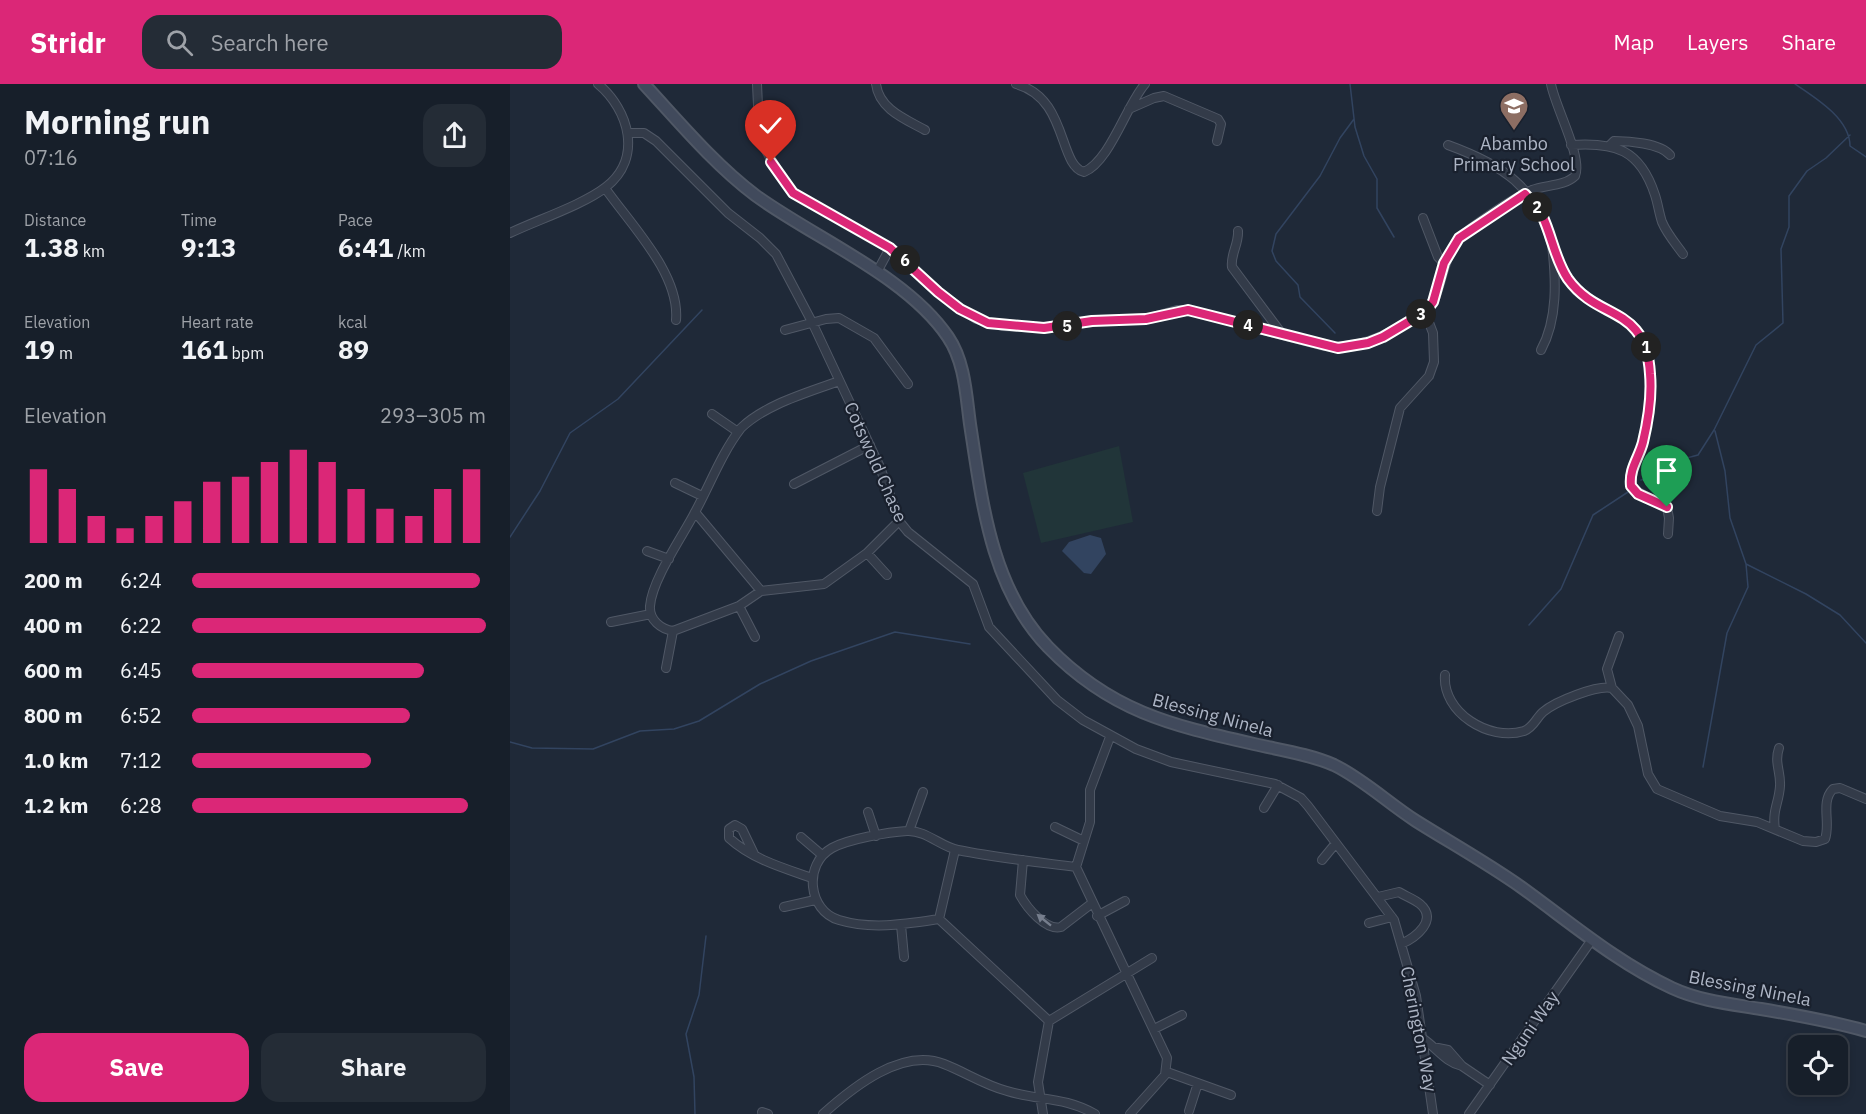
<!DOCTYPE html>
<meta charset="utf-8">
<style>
:root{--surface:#171f2a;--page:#242c36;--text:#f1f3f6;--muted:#9ea2a8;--line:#363d47;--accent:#db2777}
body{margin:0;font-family:"IBM Plex Sans",sans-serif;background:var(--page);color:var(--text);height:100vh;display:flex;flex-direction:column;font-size:22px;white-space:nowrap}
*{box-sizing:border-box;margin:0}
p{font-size:20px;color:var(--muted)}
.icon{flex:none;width:33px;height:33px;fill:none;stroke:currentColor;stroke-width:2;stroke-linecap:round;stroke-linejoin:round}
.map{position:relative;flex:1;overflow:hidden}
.side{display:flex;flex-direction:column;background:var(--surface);width:510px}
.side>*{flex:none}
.tools{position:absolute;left:1278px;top:951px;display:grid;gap:12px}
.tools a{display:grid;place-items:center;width:60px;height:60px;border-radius:12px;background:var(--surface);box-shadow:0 3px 9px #0003,0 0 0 2px var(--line);font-size:30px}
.pin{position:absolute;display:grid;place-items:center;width:51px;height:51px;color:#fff;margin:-62px -26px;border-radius:50% 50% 50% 0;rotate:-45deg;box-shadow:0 0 6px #0007}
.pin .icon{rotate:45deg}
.km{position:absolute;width:30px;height:30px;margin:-15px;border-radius:50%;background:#222;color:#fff;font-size:16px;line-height:30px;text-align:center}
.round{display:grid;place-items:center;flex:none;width:63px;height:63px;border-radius:18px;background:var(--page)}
.headline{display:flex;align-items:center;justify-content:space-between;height:102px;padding:0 24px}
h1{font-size:33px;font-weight:700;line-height:45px}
.figures{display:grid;grid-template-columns:repeat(3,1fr);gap:9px;height:102px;padding:6px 24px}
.figures div{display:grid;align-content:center}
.figures b{font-size:26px;font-weight:700}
.figures small{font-size:16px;font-weight:400}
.figures p{font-size:16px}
.chart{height:168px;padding:12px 24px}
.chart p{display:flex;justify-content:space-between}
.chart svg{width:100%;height:108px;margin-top:6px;stroke:var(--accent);stroke-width:6}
.action{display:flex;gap:12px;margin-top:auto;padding:12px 24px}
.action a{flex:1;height:69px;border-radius:18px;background:var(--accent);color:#fff;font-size:24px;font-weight:700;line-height:69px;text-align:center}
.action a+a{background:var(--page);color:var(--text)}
ul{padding:0 24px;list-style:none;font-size:20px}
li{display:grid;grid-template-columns:96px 72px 1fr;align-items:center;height:45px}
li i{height:15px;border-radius:8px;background:var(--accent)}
header{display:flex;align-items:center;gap:36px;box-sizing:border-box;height:84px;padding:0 30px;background:var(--accent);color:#fff}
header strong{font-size:28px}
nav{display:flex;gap:33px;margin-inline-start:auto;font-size:21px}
.search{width:420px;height:54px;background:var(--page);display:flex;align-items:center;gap:15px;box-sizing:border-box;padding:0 21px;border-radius:18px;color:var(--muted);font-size:22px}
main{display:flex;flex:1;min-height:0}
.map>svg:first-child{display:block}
.green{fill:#213539}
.water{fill:#324460}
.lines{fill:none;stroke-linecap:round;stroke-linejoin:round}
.stream{stroke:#324460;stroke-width:1.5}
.street-casing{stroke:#505866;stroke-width:10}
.secondary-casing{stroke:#505866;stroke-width:14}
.street{stroke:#333b49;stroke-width:8}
.secondary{stroke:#414a5c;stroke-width:10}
.oneway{fill:#767e8d}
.route-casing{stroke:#fff;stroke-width:12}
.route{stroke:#db2777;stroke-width:8}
.labels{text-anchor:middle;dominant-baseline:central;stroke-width:4.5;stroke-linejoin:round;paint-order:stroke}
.poi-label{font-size:18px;fill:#adb5c5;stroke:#19202d}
.street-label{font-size:18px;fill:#adb5c5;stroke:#19202d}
</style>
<header>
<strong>Stridr</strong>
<div class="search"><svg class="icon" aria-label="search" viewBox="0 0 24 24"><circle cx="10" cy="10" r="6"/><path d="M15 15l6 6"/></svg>Search here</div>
<nav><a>Map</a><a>Layers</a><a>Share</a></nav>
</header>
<main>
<section class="side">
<div class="headline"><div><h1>Morning run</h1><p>07:16</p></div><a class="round"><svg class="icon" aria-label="share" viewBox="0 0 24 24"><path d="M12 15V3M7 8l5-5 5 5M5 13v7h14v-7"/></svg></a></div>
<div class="figures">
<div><p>Distance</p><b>1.38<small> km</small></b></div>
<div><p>Time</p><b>9:13</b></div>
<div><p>Pace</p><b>6:41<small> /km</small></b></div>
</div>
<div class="figures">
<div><p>Elevation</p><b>19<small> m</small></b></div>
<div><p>Heart rate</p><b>161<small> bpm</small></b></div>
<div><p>kcal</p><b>89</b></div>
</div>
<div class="chart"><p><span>Elevation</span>293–305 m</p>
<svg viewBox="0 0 160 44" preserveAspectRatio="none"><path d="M5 44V14M15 44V22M25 44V33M35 44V38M45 44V33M55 44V27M65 44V19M75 44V17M85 44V11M95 44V6M105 44V11M115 44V22M125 44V30M135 44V33M145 44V22M155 44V14"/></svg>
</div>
<ul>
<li><b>200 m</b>6:24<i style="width:98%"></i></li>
<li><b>400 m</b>6:22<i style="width:100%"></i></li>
<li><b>600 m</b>6:45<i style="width:79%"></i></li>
<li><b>800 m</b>6:52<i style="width:74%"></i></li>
<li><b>1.0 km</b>7:12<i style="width:61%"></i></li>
<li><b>1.2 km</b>6:28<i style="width:94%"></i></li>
</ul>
<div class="action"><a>Save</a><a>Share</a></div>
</section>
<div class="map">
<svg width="1356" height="1030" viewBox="0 0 1356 1030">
<rect width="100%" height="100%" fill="#1f2938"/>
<path class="green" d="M 609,362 L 623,438 L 531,459 L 513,389 Z"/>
<path class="water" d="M 580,451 L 591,454 L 596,470 L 581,490 L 574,489 L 552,467 L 559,458 Z"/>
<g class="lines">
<path class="stream" d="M 840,0 L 845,43 L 854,72 L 867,95 L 867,124 L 884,153
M 1285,0 C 1306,14 1340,35 1340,62 L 1356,73
M 825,249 L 790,213 L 788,201 L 766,177 L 762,167 L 766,150 L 810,92 L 830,54 L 844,35
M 1131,396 L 1144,393 L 1154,380 L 1188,371 L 1204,346 L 1246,261 L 1273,239 L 1271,165 L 1279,143 L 1279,112 L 1297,87 L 1316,74 L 1340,51
M 0,453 L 30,407 L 60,349 L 108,315 L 192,226
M 1236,480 L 1296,510 L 1330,531 L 1356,559
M 1019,541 L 1051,505 L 1083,431 L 1118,408
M 0,658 L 22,664 L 83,665 L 130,647 L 164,645 L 189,637 L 250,600 L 301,577 L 385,548 L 460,560
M 1193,683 L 1217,549 L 1238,503 L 1236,480 L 1220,434 L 1215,387 L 1205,347
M 185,1030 L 184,993 L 176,950 L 189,911 L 196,852"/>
<g class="street-casing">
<path id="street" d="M 247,0 L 249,43 L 253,61 L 270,91 L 283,109 L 380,164 L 428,208 L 466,235 L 492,242 L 534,244 L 582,237 L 636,235 L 667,226 L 678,226 L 814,262 C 847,265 871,254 900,237 C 909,231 919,227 924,217 C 935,190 934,164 960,145 C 978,132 1001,115 1022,106 C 1035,101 1055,102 1065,92 C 1073,73 1045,23 1041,0
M 366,0 C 369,25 395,35 415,46
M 506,0 C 558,14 548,81 574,88 C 600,77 616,22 635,0
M 619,25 L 644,14 L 654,12 L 708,35 L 711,40 L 707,57
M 119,49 L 134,49 L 146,57 L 218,129 L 250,154 L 266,170 L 302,238 L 370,383 L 389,437 L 398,448 L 463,500 L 479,543 L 547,616 L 573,636 L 626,665 L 661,678 L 765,700 L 791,714 L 798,722 L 884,836 L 906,912 L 923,1030
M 938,61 C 993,81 1026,102 1042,161
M 1061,61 C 1105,58 1130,65 1145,111 C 1148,120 1149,129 1152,138 C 1157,150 1166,160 1173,170
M 1100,61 L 1104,57 C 1118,57 1150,59 1160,71
M 95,104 C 121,141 170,190 166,236
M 913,134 L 928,173 L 934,179
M 728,147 C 729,160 720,171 722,183 L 772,250
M 0,149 C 27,136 73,121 96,103 C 133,74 119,26 88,0
M 367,188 L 380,164
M 275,246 L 316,235 L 329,234 L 364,254 L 398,300
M 1031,266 C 1048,235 1046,195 1042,161 C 1049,177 1055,193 1067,205 C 1089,226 1126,231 1136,263 C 1145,292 1140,330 1133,359 C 1129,375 1114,389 1124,406 L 1157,423 L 1159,434 L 1158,450
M 329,297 C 297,309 256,320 231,344 C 211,370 200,401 184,430 C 172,453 142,496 140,522 C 139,536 151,545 163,547 L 229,522 L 251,507 L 314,500 L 357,469 L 389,437
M 202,330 L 228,348
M 165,399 L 192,412
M 284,400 L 360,361
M 867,427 L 870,403 L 890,324 L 919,292 L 924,278 L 923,249 L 915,228
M 185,428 L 251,507
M 137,467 L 159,475
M 357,469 L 377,491
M 229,522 L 245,553
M 101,538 L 141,530
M 156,584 L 163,547
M 935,591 C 932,628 979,658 1014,647 C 1024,643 1026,634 1033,628 C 1046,617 1087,601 1102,604 L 1118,621 L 1128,642 L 1138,690 L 1147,705 L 1210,732 L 1247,738 L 1293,757 L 1306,758 L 1315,755 C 1321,739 1310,718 1323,705 L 1330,704 L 1356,715
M 1102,604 L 1097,585 L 1109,552
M 600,653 L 580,706 L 580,738 L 566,783 L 657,974 L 655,991 L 620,1030
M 754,724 L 768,701
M 358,728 L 366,752
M 545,743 L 574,757
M 1265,745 C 1262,726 1269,719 1270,702 C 1271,688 1264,679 1269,664
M 399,747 L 413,708
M 291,753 L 312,771
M 244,770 L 232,745 L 225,741 L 219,745 L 219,754 C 242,775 273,784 302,794
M 513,776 L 510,811 C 517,824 536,847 551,843 L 581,820
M 812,776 L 826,759
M 868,813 L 889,808 C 895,812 904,815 910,820 C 929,836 905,854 891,860
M 274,823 L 305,816
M 587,832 L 615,817
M 429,835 L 445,766
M 859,839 L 882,833
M 391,841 L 394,873
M 539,937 L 429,835 C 396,840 362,846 329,836 C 298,827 293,780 322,764 C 338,755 379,748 397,747 C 416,746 431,763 448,766 C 487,774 527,778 566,783
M 539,937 L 642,874
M 644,945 L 672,931
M 912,954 C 927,964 935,978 952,982
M 928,964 L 938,966 L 952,982 L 980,1001
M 657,988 L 721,1011
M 679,1027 L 688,999
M 252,1028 L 258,1030
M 313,1030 C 342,1004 392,963 434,980 C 455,988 474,1001 497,1007 C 529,1017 553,1012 585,1030
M 533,1030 L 528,998 L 539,937
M 959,1030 L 1081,857"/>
</g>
<g class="secondary-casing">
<path id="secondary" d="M 134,0 C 169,38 204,80 245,111 C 304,154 397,192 438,253 C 455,278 456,311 460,340 C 472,418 481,504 538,563 C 600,627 660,641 744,660 C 770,666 799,670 824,681 C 853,695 878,719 906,737 C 941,759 977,779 1011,803 C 1061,839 1106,878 1162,904 C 1190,917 1221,920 1251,925 C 1286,931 1321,937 1356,947"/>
</g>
<use href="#street" class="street"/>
<use href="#secondary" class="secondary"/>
</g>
<defs><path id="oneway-solid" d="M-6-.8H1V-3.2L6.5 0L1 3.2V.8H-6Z" transform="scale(1.5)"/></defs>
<use class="oneway" href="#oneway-solid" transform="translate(534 836) rotate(-141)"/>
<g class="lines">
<g class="route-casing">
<path id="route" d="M 261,78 L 283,109 L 380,164 L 428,208 L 450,225 L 478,239 L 534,244 L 582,237 L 636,235 L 678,226 L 828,264 L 858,259 L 873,253 L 915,228 L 923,218 L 934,179 L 949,154 L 1015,110 C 1021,117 1028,123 1032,131 C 1042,152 1045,176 1058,195 C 1089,238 1136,220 1140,290 C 1142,312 1138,337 1133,358 C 1129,374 1119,384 1121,402 L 1128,410 L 1157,423"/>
</g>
<use href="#route" class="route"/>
</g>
<defs>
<g id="school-pin" transform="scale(1.5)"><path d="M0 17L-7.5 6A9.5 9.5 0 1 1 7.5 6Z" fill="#8d6e63" stroke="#19202d"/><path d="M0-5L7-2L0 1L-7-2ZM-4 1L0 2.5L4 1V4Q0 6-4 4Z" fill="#fff"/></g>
</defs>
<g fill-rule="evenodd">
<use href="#school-pin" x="1004" y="22"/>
</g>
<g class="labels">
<g class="poi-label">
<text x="1004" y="59">Abambo<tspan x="1004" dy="21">Primary School</tspan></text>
</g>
<g class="street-label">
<text transform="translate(366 378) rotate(66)">Cotswold Chase</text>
<text transform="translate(703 631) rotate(15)">Blessing Ninela</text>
<text transform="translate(1240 904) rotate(11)">Blessing Ninela</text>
<text transform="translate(1020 944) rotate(-55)">Nguni Way</text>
<text transform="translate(909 945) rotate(79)">Cherington Way</text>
</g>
</g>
</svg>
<div class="tools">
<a><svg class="icon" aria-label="locate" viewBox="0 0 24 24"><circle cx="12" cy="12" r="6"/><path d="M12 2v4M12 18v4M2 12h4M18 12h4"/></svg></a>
</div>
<div class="pin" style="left:1157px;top:423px;background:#1e9e55"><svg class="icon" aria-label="arrive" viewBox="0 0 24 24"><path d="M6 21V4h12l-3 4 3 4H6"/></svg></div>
<div class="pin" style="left:261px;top:78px;background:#d93025"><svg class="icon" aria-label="check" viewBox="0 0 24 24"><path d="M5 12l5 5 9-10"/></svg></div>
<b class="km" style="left:1136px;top:263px">1</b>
<b class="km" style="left:1027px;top:123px">2</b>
<b class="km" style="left:911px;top:230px">3</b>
<b class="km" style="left:738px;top:241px">4</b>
<b class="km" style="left:557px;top:242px">5</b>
<b class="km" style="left:395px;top:176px">6</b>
</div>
</main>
